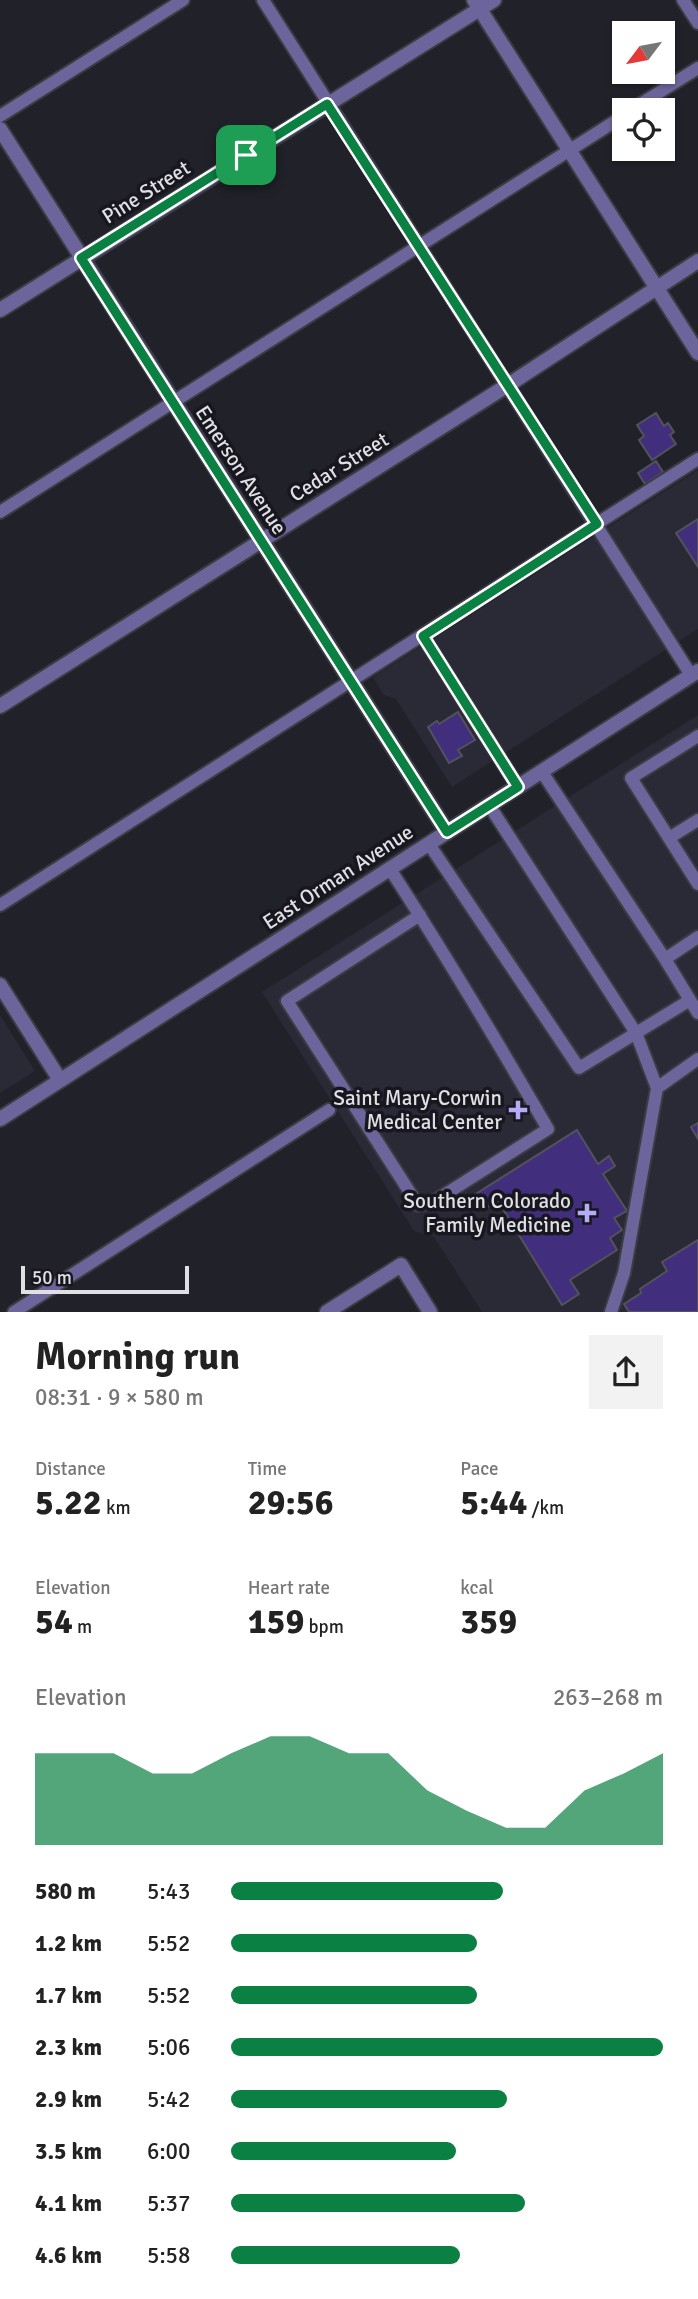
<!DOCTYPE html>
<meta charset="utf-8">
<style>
:root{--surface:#fff;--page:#f2f2f2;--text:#222;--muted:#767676;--accent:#0b8043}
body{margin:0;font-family:Signika,sans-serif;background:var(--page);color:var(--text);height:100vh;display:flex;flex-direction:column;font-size:26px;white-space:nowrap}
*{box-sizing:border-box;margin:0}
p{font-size:23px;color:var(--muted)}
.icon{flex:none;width:38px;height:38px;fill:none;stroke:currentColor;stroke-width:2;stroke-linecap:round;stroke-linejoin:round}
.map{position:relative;height:1312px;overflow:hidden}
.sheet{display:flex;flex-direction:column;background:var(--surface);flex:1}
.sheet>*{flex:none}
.needle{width:46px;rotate:238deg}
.buttons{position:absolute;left:612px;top:21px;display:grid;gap:14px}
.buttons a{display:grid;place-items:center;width:63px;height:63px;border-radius:0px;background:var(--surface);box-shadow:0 2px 5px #0004;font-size:35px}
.scale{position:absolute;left:21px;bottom:18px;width:168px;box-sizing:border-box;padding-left:7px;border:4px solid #dfdfe4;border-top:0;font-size:19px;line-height:24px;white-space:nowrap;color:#dfdfe4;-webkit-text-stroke:5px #18171f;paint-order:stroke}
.pin{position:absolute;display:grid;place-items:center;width:60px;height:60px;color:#fff;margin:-30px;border-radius:14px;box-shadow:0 4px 10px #0006}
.round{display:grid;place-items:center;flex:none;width:74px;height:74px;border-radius:0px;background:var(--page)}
.headline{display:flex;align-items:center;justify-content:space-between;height:119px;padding:0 35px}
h1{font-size:38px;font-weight:700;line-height:52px}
.figures{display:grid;grid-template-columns:repeat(3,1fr);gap:10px;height:119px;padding:7px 35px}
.figures div{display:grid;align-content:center}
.figures b{font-size:35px;font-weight:700}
.figures small{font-size:19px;font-weight:400}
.figures p{font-size:19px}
.chart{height:196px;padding:14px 35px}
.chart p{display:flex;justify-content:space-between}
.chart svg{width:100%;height:126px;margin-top:7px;fill:var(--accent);opacity:.7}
ul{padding:0 35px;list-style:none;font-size:23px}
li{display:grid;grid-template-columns:112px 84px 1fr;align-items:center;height:52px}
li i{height:18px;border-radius:9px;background:var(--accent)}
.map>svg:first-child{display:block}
.built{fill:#2a2936}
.building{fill:#412f7d;stroke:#53525b;stroke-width:2}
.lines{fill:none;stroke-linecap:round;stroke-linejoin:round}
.service-casing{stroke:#3c3c43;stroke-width:16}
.minor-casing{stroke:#3c3c43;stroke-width:18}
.tertiary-casing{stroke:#3c3c43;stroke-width:18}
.service{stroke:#6c659b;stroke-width:12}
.minor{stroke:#6c659b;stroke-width:14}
.tertiary{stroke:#6c659b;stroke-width:14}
.route-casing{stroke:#fff;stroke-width:14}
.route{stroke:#0b8043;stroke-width:9}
.poi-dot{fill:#b5acf8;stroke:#18171f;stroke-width:2.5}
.labels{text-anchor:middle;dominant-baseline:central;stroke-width:7;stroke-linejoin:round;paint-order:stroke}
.street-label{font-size:21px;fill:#dfdfe4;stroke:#18171f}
.poi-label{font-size:21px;fill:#dfdfe4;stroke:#18171f;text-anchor:end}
</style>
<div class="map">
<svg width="698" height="1312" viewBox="0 0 698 1312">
<rect width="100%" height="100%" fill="#212129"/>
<path class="built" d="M 698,470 L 698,629 L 452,787 L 396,699 L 384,695 L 373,677 Z
M 698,715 L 698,1312 L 482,1312 L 434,1237 L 414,1231 L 262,992 Z
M 0,1015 L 35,1071 L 0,1093 Z"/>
<path class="building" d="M 656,413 L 664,426 L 668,423 L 674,432 L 670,435 L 676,444 L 652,460 L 639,440 L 644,436 L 637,425 Z
M 656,461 L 663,472 L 645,484 L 638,473 Z
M 698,519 L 698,567 L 676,533 Z
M 458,712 L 475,740 L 458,750 L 462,756 L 449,763 L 428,727 L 437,721 L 439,724 Z
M 698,1123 L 698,1139 L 691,1127 Z
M 577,1130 L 598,1164 L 609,1156 L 615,1166 L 603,1174 L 627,1211 L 614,1218 L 622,1230 L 610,1238 L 617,1250 L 570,1280 L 579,1294 L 562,1305 L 498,1201 L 483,1210 L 474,1195 Z
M 698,1240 L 698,1312 L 629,1312 L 624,1304 L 641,1293 L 640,1289 L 667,1271 L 662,1262 Z"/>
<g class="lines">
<g class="service-casing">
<path id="service" d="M 263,0 L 691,675
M 683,0 L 698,23
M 631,110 L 698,68
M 0,116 L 183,0
M 0,512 L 625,115
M 423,636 L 518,787
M 698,736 L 631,778 L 698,884
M 542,772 L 665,959
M 489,805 L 636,1033 L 657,1088
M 669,838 L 698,820
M 429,844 L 579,1068 L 690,1000
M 390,869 C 445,954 497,1041 548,1129 L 433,1202 L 418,1205 L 287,1001 L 420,915
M 0,905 L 698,459
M 698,937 L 665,959 L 698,1013
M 14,1312 L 329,1110
M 611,1312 L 624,1273 L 657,1088 L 698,1059"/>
</g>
<g class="minor-casing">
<path id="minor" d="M 0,129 L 447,832
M 0,310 L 494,0
M 0,706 L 508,385 L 698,261
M 0,985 L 60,1080
M 327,1312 L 401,1265 L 430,1312"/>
</g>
<g class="tertiary-casing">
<path id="tertiary" d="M 474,0 L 698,353
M 0,1119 L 698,671"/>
</g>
<use href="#service" class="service"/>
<use href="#minor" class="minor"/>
<use href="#tertiary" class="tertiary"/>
</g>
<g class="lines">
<g class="route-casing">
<path id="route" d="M 327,104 L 597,524 L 423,636 L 518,787 L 447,832 L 81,258 Z"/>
</g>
<use href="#route" class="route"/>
</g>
<g class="poi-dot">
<path d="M514.5 1099.5h7v7h7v7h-7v7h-7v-7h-7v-7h7z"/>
<path d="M583.5 1202.5h7v7h7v7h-7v7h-7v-7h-7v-7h7z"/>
</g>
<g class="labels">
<g class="street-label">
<text transform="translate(146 192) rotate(-32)">Pine Street</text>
<text transform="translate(339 467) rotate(-32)">Cedar Street</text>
<text transform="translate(241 470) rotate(57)">Emerson Avenue</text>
<text transform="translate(338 877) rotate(-33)">East Orman Avenue</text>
</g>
<g class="poi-label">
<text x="502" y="1098">Saint Mary-Corwin<tspan x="502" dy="24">Medical Center</tspan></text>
<text x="571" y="1201">Southern Colorado<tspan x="571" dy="24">Family Medicine</tspan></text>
</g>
</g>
</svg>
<div class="buttons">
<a><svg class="needle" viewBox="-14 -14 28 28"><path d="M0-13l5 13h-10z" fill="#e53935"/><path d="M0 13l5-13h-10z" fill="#767676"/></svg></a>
<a><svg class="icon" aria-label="locate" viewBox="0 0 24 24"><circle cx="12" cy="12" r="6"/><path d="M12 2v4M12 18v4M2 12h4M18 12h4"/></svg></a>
</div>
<div class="scale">50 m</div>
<div class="pin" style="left:246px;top:155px;background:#1e9e55"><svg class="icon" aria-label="arrive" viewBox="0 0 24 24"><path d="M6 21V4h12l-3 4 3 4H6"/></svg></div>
</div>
<section class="sheet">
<div class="headline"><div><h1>Morning run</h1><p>08:31 · 9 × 580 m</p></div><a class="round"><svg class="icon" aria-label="share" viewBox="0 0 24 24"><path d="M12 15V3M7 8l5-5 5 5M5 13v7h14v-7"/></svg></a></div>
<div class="figures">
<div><p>Distance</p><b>5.22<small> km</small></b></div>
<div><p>Time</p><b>29:56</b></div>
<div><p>Pace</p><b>5:44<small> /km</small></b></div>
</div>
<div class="figures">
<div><p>Elevation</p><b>54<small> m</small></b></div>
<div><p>Heart rate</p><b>159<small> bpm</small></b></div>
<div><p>kcal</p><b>359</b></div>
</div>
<div class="chart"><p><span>Elevation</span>263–268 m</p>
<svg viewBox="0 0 160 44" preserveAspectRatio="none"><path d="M0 44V12L10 12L20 12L30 19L40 19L50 12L60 6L70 6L80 12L90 12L100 25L110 32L120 38L130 38L140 25L150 19L160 12V44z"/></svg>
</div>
<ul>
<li><b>580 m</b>5:43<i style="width:63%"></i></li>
<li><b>1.2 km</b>5:52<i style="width:57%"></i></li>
<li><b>1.7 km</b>5:52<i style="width:57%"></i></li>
<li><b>2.3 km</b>5:06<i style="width:100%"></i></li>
<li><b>2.9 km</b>5:42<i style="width:64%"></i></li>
<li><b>3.5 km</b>6:00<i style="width:52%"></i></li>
<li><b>4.1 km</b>5:37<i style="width:68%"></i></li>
<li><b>4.6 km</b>5:58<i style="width:53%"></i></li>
</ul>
</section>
